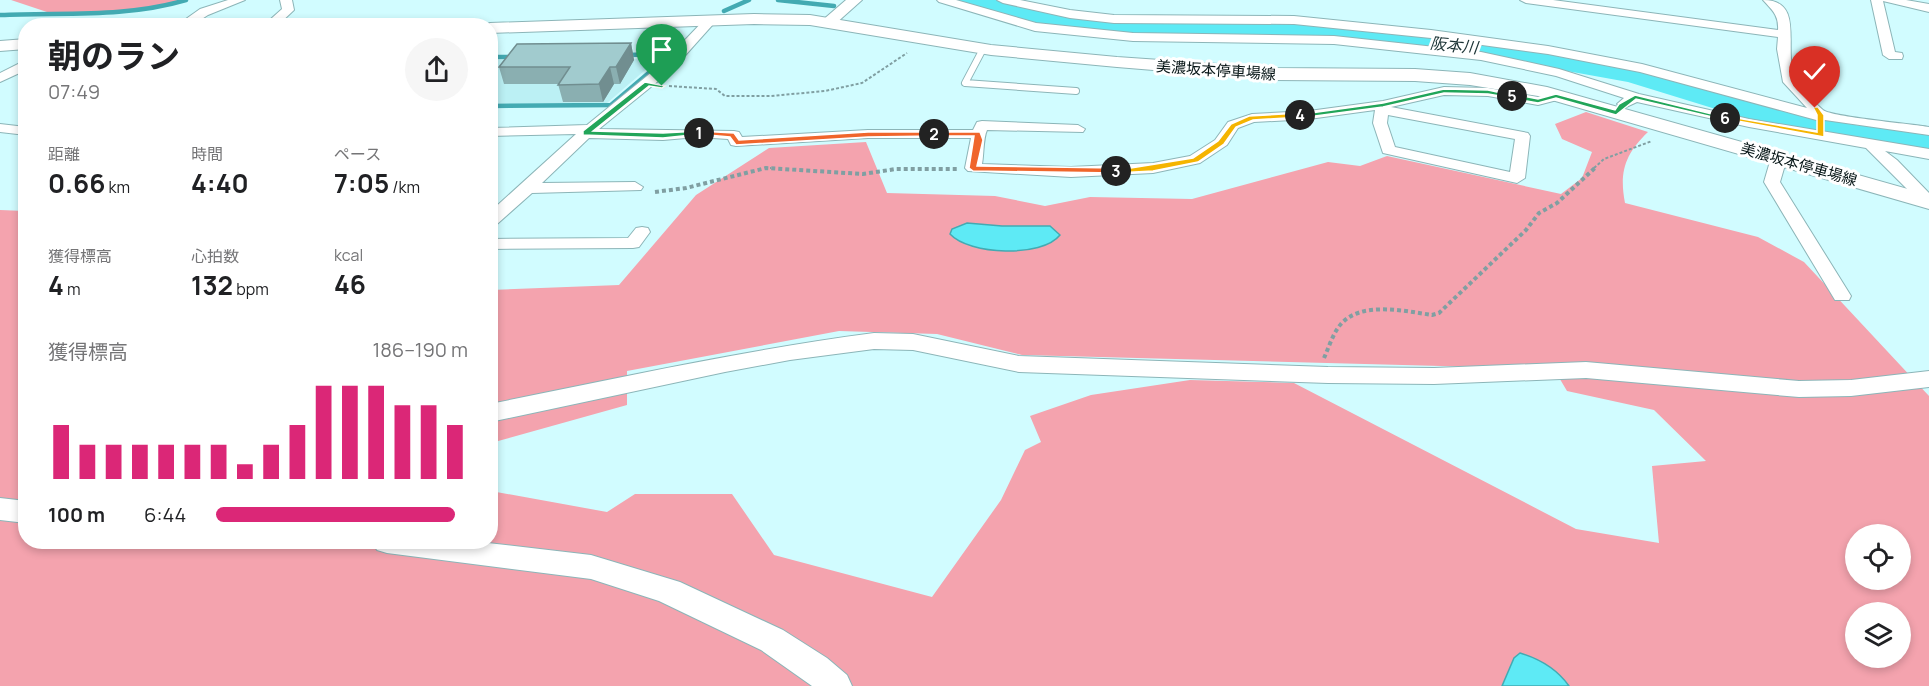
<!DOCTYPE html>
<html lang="ja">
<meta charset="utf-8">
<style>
:root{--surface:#fff;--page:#f6f6f6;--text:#202124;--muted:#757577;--accent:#db2777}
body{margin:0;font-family:Manrope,"Noto Sans JP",sans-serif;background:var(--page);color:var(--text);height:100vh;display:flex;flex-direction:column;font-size:22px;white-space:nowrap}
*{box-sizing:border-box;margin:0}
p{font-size:20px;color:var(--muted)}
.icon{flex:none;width:33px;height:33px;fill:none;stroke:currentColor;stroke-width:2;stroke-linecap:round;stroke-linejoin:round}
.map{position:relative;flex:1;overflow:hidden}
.details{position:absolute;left:18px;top:18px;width:480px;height:531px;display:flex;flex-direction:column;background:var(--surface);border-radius:24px;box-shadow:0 3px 9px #0003}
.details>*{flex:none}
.controls{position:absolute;left:1845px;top:524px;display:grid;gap:12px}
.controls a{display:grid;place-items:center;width:66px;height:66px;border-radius:50%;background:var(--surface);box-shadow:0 3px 9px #0003;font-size:30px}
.pin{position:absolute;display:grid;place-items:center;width:51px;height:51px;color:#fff;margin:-62px -26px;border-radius:50% 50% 50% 0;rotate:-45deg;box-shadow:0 0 6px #0007}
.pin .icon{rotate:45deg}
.km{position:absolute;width:30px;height:30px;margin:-15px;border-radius:50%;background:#222;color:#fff;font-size:16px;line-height:30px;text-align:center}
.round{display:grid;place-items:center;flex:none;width:63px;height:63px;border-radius:32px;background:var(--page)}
.head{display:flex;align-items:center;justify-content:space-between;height:102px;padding:0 30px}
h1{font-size:33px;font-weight:700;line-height:45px}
.metrics{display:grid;grid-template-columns:repeat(3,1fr);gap:9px;height:102px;padding:6px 30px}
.metrics div{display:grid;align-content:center}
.metrics b{font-size:26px;font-weight:700}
.metrics small{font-size:16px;font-weight:400}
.metrics p{font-size:16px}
.chart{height:168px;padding:12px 30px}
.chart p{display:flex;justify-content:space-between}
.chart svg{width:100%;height:108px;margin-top:6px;stroke:var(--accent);stroke-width:6}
ul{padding:0 30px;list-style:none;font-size:20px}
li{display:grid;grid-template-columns:96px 72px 1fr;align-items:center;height:45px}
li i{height:15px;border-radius:8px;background:var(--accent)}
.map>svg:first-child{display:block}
.built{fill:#bbf0f4}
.forest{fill:#f4a3ae;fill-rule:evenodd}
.water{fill:#5eeaf5;stroke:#43aab2;stroke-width:1.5}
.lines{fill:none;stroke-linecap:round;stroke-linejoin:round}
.stream{stroke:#43aab2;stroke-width:4.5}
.river{fill:#5eeaf5;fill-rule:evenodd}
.service-casing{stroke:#8cb5b8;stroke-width:8}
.minor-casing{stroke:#8cb5b8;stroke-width:2}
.tertiary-casing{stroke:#8cb5b8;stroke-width:2}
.secondary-casing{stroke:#8cb5b8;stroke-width:2}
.path-far1{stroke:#809fa2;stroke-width:2;stroke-dasharray:3 2;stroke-linecap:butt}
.path{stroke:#809fa2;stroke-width:4;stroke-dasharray:4 3;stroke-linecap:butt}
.service{stroke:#fff;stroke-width:6}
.minor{fill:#fff;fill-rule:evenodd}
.tertiary{fill:#fff;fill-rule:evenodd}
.secondary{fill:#fff;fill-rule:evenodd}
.wall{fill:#8aafb1}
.shaded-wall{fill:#718e90}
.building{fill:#a1cbce;stroke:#718e90;stroke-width:1.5}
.split-1{fill:#22a559;stroke:#fff;stroke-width:1.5}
.split-2{fill:#f0652b;stroke:#fff;stroke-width:1.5}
.split-3{fill:#f0652b;stroke:#fff;stroke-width:1.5}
.split-4{fill:#f5b400;stroke:#fff;stroke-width:1.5}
.split-5{fill:#22a559;stroke:#fff;stroke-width:1.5}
.split-6{fill:#22a559;stroke:#fff;stroke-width:1.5}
.split-7{fill:#f5b400;stroke:#fff;stroke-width:1.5}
.labels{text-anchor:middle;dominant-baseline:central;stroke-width:6;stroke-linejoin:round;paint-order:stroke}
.far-street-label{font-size:15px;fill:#051415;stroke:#fff}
.far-water-label{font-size:16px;font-style:italic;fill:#1a3234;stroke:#fff}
</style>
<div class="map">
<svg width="1929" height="686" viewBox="0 0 1929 686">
<rect width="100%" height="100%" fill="#d1fcff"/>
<path class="built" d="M 658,59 L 607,103 L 491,104 L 490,60 Z"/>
<path class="forest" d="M 11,0 L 181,0 L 150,9 L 110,12 L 47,12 Z
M 1586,112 L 1648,132 C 1625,154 1619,172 1625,203 L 1758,237 L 1804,262 L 1929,396 L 1929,686 L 0,686 L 0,210 L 25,211 L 26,542 L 490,542 L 491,491 L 607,512 L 635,494 L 732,494 L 774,555 L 932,597 L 1001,500 L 1025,450 L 1041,442 L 1030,416 L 1091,395 L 1190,380 L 1294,383 L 1576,529 L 1659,543 L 1652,466 L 1706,461 L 1654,410 L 1567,391 L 1554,369 L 1022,355 L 937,334 L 839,331 L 627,371 L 627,405 L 491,443 L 491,290 L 619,285 L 696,195 L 769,148 L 866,142 L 887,193 L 995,196 L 1045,206 L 1090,197 L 1192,199 L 1328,162 L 1360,166 L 1387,156 L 1561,194 L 1582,178 L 1592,152 L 1562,139 L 1555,124 ZM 1856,534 L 1900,534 L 1900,579 L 1856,579 ZM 1856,612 L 1900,612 L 1900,657 L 1856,657 Z"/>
<path class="water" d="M 967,223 L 1002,226 L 1050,226 L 1060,235 C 1042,258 969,255 950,234 L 952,229 Z
M 1520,653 C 1540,659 1557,669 1569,686 L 1502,686 L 1514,658 Z"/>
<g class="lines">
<path class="stream" d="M 778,0 L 834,6
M 724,11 L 749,0
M 0,15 C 63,12 125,18 186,0
M 625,55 L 671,54
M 490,57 L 515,57
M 490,106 L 611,105 L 671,54"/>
<path class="river" d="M 959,0 L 997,0 L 1019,6 L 1111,21 L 1302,23 L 1484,40 L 1632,67 L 1764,106 L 1855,125 L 1929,132 L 1929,150 L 1855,143 L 1748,119 L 1628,82 L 1484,56 L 1302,37 L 1111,35 L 1017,20 L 963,5 Z"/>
<g class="service-casing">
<path id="service" d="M 983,49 L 965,83 L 1076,91"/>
</g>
<g class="minor-casing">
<path id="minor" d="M 228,0 L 245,0 L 208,15 L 191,26 L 176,26 L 200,9 Z
M 280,0 L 292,0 L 294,10 L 277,26 L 263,26 L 282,9 Z
M 937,0 L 956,0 L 1036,23 L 1133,33 L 1334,36 L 1481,52 L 1559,69 L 1639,94 L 1749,119 L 1929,149 L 1929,159 L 1885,151 L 1897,160 L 1929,193 L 1929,207 L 1923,205 L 1866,148 L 1749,127 L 1637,102 L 1624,108 L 1617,104 L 1624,98 L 1556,76 L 1481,60 L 1334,44 L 1133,41 L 1035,31 L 939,2 Z
M 997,0 L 1020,0 L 1070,10 L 1114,15 L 1294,16 L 1431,30 L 1548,46 L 1642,64 L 1807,108 L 1783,82 L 1777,49 L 1778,37 L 1526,3 L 1520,0 L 1553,0 L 1778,30 C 1779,15 1772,10 1763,0 C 1809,0 1779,57 1798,83 C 1805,92 1815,103 1823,110 C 1831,117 1913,124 1929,127 L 1929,135 L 1825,120 L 1820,121 L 1640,72 L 1548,54 L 1431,38 L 1294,24 L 1114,23 L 1070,18 L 1003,3 Z
M 1871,0 L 1906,0 L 1929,4 L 1929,12 L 1883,1 L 1895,52 L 1902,53 L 1903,56 L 1902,59 L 1889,59 L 1883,55 Z
M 710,17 L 716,21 L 673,69 L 599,129 L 734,131 L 739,132 L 742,137 L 868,130 L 973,130 L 977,122 L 982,121 L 1078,125 L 1085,129 L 1083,132 L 987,130 C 983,139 984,153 982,164 L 1071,167 L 1153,163 L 1190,156 L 1215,140 L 1228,122 L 1252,114 L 1309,111 L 1383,101 L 1444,87 L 1488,88 L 1538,97 L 1556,92 L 1563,96 L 1561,99 L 1538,105 L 1488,96 L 1444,95 L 1391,107 L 1528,133 L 1530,136 L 1525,178 L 1517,183 L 1383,153 L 1373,123 L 1375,110 L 1309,119 L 1254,122 L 1238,128 L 1227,145 L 1200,163 L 1153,173 L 1071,177 L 968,171 L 965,168 L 971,138 L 868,138 L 736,146 L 731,145 L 728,139 L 697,137 L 663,140 L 589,138 L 542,183 L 635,182 L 643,187 L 641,190 L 532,193 L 496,225 L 490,226 L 490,212 L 576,134 L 490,136 L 490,128 L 587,125 L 663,63 L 706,18 ZM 1388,115 L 1515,139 L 1510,172 L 1395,147 L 1387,123 Z
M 26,60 L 26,70 L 0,82 L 0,73 Z
M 0,124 L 26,127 L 26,135 L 0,132 Z
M 1779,153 L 1787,158 L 1780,182 L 1851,296 L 1849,300 L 1835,300 L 1764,182 L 1771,158 Z
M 642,227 L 648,228 L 650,232 L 639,247 L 633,248 L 490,249 L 490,239 L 628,238 L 636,228 Z"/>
</g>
<g class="tertiary-casing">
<path id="tertiary" d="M 846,0 L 862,0 L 834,25 L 824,25 L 822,22 L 824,19 Z
M 874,333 L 913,334 L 1019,356 L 1328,367 L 1434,368 L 1586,362 L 1799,381 L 1851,380 L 1929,371 L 1929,387 L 1851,396 L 1799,397 L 1586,378 L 1434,384 L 1328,383 L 1019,372 L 913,350 L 874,349 L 790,360 L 725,372 L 490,422 L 490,404 C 618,378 745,350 874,333 Z
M 0,498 L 26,501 L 26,523 L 0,520 Z
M 372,542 L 479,542 L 591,555 L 680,582 L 783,630 L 827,658 L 847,675 L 852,686 L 812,686 L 761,650 L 659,601 L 591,579 L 387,553 L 377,550 Z"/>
</g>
<g class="secondary-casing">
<path id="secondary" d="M 754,14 L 810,15 L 991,45 L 1117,57 L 1274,68 L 1415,69 L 1470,73 L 1547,87 L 1929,195 L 1929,209 L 1538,96 L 1470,85 L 1415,81 L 1274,80 L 1117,67 L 991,55 L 810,25 L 754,24 L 490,33 L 490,26 L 483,26 L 490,23 Z
M 26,39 L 26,49 L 0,51 L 0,41 Z"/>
</g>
<path class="path-far1" d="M 669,86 L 716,89 L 725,96 L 771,96 L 825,91 L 862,83 L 907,53
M 765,168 L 771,168
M 1594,168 L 1604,159 L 1652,141"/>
<path class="path" d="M 655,192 L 686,188 L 766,168 L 863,174 L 896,169 L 957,169
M 1324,358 C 1329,347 1333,333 1341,324 C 1361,301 1405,311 1432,315 L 1439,313 L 1526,230 L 1539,213 L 1557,203 L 1596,167"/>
<use href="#service" class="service"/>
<use href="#minor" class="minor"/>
<use href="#tertiary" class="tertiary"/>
<use href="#secondary" class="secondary"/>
</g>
<path class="wall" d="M 631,43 L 634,60 L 620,84 L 614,84 L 603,102 L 563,102 L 558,84 L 504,84 L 499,67 Z"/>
<path class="shaded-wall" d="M 631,43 L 634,60 L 620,84 L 616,67 Z
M 610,67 L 614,84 L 603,102 L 599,84 Z"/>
<path class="building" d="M 631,43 L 616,67 L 610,67 L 599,84 L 558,85 L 570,67 L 499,67 L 517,44 Z"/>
<path class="split-1" d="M 645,82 L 665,86 L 662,88 L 649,86 L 593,131 L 663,133 L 699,131 L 701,134 L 663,138 L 583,135 L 583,131 Z"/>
<path class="split-2" d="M 699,131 L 734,133 L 739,140 L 868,132 L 934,132 L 938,134 L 934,136 L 868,137 L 736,145 L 730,137 L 696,134 Z"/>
<path class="split-3" d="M 980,132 L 983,140 L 977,166 L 1116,168 L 1120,171 L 1116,173 L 973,171 L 969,168 L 974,136 L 934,136 L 931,134 L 934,132 Z"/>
<path class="split-4" d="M 1300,113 L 1302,117 L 1253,120 L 1236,127 L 1224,144 L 1198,162 L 1153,171 L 1116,173 L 1112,171 L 1193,158 L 1218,141 L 1231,124 L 1249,116 Z"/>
<path class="split-5" d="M 1444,89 L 1488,90 L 1515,96 L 1512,98 L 1488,94 L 1444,93 L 1383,107 L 1300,118 L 1296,115 L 1383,103 Z"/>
<path class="split-6" d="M 1512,94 L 1538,99 L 1556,94 L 1615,110 L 1619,104 L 1635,95 L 1728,118 L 1725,120 L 1636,99 L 1616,115 L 1556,98 L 1538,103 L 1509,98 Z"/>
<path class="split-7" d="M 1813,107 L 1818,107 L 1824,115 L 1824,137 L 1721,118 L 1725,116 L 1817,132 L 1817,115 Z"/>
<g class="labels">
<g class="far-street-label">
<text transform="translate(1216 70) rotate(4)">美濃坂本停車場線</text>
<text transform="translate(1799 164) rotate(16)">美濃坂本停車場線</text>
</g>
<g class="far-water-label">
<text transform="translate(1454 45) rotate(6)">阪本川</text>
</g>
</g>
</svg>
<div class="controls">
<a><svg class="icon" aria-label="locate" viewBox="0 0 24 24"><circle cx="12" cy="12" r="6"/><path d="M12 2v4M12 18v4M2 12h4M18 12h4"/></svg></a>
<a><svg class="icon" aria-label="layers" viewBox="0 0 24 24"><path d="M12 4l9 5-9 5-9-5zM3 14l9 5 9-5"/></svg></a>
</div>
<div class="pin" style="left:662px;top:86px;background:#1e9e55"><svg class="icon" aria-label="arrive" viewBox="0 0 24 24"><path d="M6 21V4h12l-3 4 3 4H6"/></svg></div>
<div class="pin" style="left:1815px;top:108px;background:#d93025"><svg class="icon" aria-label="check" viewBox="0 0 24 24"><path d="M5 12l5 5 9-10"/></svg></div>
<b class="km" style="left:699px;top:133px">1</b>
<b class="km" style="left:934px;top:134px">2</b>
<b class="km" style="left:1116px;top:171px">3</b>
<b class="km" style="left:1300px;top:115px">4</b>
<b class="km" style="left:1512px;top:96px">5</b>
<b class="km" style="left:1725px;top:118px">6</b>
<section class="details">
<div class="head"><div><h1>朝のラン</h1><p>07:49</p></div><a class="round"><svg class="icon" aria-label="share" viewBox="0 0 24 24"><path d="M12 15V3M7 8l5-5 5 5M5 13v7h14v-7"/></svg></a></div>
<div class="metrics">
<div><p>距離</p><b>0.66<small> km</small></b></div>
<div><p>時間</p><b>4:40</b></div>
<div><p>ペース</p><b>7:05<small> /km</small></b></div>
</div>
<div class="metrics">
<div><p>獲得標高</p><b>4<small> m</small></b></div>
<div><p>心拍数</p><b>132<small> bpm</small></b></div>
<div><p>kcal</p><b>46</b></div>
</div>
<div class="chart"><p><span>獲得標高</span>186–190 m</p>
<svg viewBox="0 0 160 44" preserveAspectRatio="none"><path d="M5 44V22M15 44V30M25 44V30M35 44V30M45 44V30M55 44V30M65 44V30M75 44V38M85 44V30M95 44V22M105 44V6M115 44V6M125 44V6M135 44V14M145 44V14M155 44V22"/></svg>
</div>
<ul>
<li><b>100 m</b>6:44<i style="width:95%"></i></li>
</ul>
</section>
</div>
